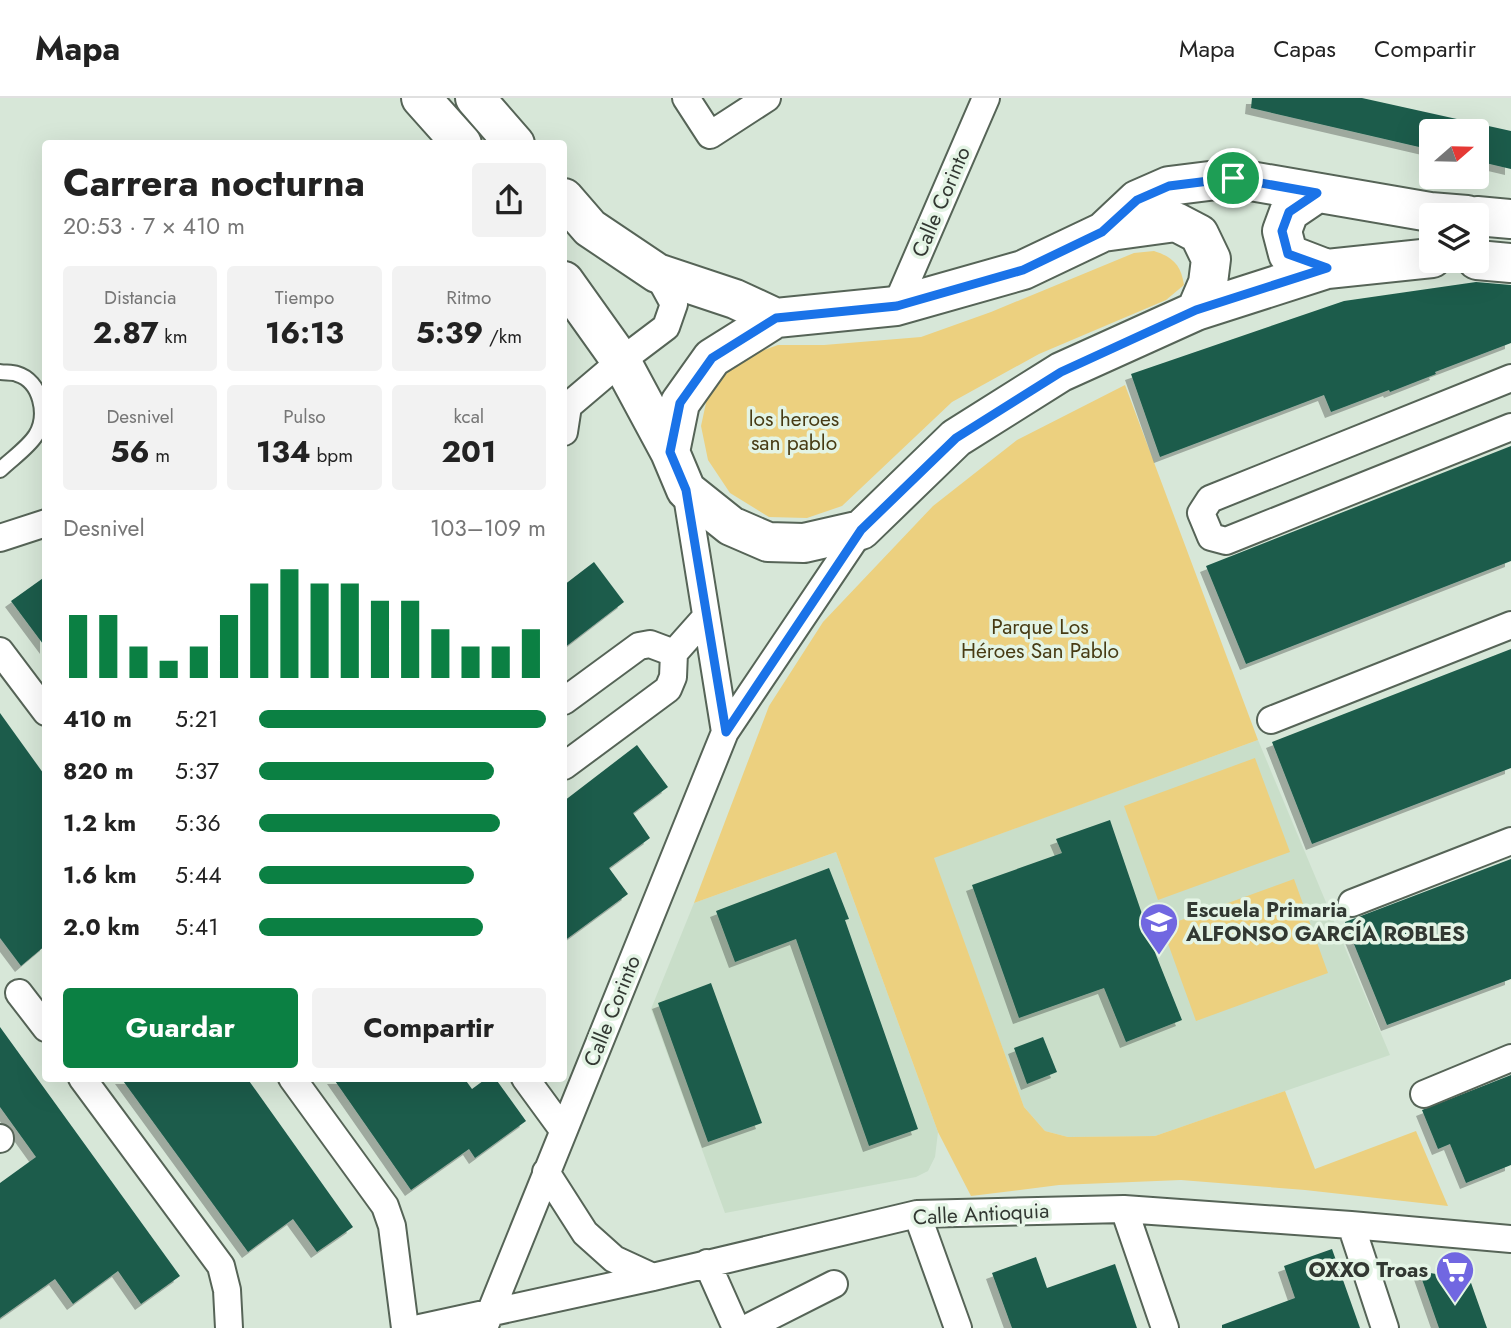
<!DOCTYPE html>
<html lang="es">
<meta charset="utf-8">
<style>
:root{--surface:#fff;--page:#f2f2f2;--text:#222;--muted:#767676;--line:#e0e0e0;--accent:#0b8043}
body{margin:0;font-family:Jost,sans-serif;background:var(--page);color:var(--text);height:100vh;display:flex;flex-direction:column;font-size:26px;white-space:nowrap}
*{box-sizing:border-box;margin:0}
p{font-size:23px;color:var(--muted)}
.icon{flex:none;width:38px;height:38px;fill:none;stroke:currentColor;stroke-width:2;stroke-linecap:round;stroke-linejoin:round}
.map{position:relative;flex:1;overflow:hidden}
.details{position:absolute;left:42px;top:42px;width:525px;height:942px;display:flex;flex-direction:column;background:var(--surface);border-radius:7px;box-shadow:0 7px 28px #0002}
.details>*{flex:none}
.needle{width:46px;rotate:70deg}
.buttons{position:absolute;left:1419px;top:21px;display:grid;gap:14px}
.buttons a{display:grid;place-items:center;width:70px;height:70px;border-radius:7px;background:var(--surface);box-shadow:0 7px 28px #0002;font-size:35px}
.pin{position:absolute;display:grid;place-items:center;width:60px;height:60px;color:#fff;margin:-30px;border:4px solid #fff;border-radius:50%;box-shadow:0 2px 7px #0007}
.round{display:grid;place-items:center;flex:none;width:74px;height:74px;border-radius:7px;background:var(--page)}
.head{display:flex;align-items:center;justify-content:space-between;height:119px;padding:0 21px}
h1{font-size:38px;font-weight:700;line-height:52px}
.stats{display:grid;grid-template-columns:repeat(3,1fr);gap:10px;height:119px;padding:7px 21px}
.stats div{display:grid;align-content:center;border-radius:7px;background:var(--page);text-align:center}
.stats b{font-size:30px;font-weight:700}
.stats small{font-size:19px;font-weight:400}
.stats p{font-size:19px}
.chart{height:196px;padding:14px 21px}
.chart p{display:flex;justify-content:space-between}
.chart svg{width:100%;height:126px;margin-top:7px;stroke:var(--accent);stroke-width:6}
.action{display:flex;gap:14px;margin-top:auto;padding:14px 21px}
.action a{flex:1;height:80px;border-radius:7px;background:var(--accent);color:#fff;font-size:28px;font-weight:700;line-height:80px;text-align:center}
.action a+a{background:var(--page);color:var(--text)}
ul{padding:0 21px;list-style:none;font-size:23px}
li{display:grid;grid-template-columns:112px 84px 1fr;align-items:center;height:52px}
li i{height:18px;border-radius:9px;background:var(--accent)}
header{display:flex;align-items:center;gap:42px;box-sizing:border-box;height:98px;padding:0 35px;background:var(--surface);border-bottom:2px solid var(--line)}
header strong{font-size:33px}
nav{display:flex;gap:38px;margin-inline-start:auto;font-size:24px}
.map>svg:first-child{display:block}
.built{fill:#c9dec9}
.green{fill:#ecd07f}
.building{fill:#1d5b4b;filter:url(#shadow)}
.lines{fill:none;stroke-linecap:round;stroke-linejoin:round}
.lane-casing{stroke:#566457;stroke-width:18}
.street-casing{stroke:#566457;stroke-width:30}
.secondary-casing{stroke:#566457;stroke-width:42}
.lane{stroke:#fff;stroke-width:14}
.street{stroke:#fff;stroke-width:26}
.secondary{stroke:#fff;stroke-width:38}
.route-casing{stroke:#fff;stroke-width:14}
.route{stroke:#1a73e8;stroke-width:9}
.labels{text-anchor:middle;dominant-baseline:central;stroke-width:7;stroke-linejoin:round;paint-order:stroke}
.street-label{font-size:21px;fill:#323832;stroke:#e4f4e5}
.park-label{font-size:21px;fill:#473b14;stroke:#e4f4e5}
.poi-label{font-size:21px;font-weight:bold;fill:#323832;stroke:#e4f4e5;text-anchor:start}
</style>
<header>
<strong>Mapa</strong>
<nav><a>Mapa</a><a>Capas</a><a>Compartir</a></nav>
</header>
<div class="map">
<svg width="1511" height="1230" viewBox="0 0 1511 1230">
<defs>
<filter id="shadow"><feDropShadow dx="-6" dy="6" stdDeviation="0" flood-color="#0004"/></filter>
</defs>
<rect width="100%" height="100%" fill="#d7e7d8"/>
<path class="built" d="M 1258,642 L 1390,957 L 1155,1038 L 1068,1039 L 1045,1033 L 1024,1009 L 933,760 Z
M 836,754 L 938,1034 L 935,1059 L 928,1073 L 916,1079 L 725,1115 L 651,911 L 694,805 Z"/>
<path class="green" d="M 1154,153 C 1173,159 1181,167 1184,187 L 1166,202 L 1039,256 L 952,304 L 842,408 L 807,420 L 769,419 L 730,395 L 708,362 L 701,328 L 709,291 L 739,261 L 778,247 L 824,247 L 921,239 L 991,214 L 1134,155 Z
M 1125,287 L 1258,642 L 934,760 L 1024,1009 L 1045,1033 L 1068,1039 L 1155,1038 L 1285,993 L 1315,1071 L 1416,1033 L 1448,1108 L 1305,1092 L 1181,1082 L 1059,1087 L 971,1098 L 938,1034 L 836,754 L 694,805 L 769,608 L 823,524 L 933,408 L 1017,342 Z
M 1255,660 L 1290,754 L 1158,802 L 1124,708 Z
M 1294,781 L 1328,875 L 1196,923 L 1162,829 Z"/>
<path class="building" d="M 1252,0 L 1362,0 L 1511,33 L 1511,71 L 1477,63 L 1477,33 L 1432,33 L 1432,52 L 1251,10 Z
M 1476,184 L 1511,187 L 1511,245 L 1435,274 L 1436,276 L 1390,294 L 1389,292 L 1331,314 L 1324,297 L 1160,359 L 1131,276 L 1344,203 Z
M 1511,348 L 1511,463 L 1246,566 L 1206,468 Z
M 594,464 L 624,504 L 564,550 L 564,487 Z
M 46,478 L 46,550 L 11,503 Z
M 1511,551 L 1511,670 L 1312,746 L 1272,644 Z
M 0,615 L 46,679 L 46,847 L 21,868 L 0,840 Z
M 637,647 L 668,689 L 633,715 L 650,740 L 609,770 L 628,796 L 564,843 L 564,703 Z
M 1110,722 L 1156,857 L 1182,922 L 1126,944 L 1104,890 L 1019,920 L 972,787 L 1062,755 L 1056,741 Z
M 1511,761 L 1511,881 L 1387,927 L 1345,824 Z
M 829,770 L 849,821 L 845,822 L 918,1031 L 869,1048 L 796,841 L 735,864 L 716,813 Z
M 711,885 L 762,1025 L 708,1044 L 658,905 Z
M 0,929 L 180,1178 L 141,1206 L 118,1173 L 73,1206 L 55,1181 L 0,1220 L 0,1085 L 36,1059 L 0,1009 Z
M 1043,939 L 1057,974 L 1027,986 L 1014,950 Z
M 1511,977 L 1511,1067 L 1466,1085 L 1450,1046 L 1438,1051 L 1422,1012 Z
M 121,980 L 247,980 L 353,1129 L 317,1154 L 293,1121 L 248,1154 Z
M 333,980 L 464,980 L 472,991 L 487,980 L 495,980 L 526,1023 L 475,1060 L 469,1051 L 411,1092 Z
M 1332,1151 L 1360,1230 L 1222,1230 L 1222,1227 L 1295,1200 L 1284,1168 Z
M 1036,1159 L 1047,1190 L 1115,1166 L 1137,1230 L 1012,1230 L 992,1175 Z
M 1419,1173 L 1470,1182 L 1487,1230 L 1439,1230 Z"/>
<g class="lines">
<g class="lane-casing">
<path id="lane" d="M 0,274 C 5,275 12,274 17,276 C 41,283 48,317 36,337 C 28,350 11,361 0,372"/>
</g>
<g class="street-casing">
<path id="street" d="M 686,0 L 710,37 L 767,0
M 896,208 L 986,0
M 1511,280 L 1210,401 L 1201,415 L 1211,439 L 1226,443 L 1511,329
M 564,334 L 568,308 L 621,263 L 666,229 L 674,206 L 657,175
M 686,392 L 725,634
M 0,440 L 46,425
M 0,553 L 46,614
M 564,603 L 639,548 L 650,546 L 674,555
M 1271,622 L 1511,527
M 564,668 L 668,591 L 673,579 L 674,555 L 706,519
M 1352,805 L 1511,743
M 19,895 L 46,930
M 82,980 L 221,1168 L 227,1192 L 229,1230
M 292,980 L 385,1108 L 392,1128 L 405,1230
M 525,980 L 563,1032
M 1424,996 L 1511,960
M 0,1041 L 0,1040
M 546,1074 L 585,1135 L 614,1161 L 653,1179
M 1124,1111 L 1165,1230
M 917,1116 L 958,1230
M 1351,1127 L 1385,1230
M 707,1165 L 736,1230
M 486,1225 L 725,634 L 861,432
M 420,1230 L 653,1179 L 917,1116 L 1124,1111 L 1351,1127 L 1511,1141
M 747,1230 L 834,1186"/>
</g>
<g class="secondary-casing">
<path id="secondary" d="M 421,0 L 462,46
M 475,0 L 515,46
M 1317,95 L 1289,114 L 1282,133 L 1288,156 L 1327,171
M 564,100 L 590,130 L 657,175 L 735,201 L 776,220
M 1477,118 L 1511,121
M 1103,134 L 1176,124 L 1199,136 L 1211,161 L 1208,185 L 1196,213
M 1477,162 L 1511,165
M 564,183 L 621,263 L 670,354 L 686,392 L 731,428 L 768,444 L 804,445 L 861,432 L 956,340 L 1061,274 L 1196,213 L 1327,171 L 1432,160
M 670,354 L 680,305 L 712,260 L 776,220 L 896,208 L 1023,172 L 1103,134 L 1137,102 L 1169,88 L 1233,80 L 1430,114 L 1467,117"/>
</g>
<use href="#lane" class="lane"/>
<use href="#street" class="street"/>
<use href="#secondary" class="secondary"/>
</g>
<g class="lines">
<g class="route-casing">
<path id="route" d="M 1233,80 L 1317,95 L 1289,114 L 1282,133 L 1288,156 L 1327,170 L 1196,212 L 1061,274 L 956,340 L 861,432 L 726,634 L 686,392 L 670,354 L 680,305 L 712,260 L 776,220 L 897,208 L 1023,172 L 1102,134 L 1137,102 L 1169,88 Z"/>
</g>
<use href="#route" class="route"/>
</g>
<defs>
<g id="school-pin" transform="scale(2.0125)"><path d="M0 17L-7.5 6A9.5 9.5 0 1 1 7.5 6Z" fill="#7167e1" stroke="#e4f4e5"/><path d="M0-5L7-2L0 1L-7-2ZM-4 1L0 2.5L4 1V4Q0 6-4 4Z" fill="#fff"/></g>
<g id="supermarket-pin" transform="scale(2.0125)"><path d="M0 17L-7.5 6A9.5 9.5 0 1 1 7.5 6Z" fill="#7167e1" stroke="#e4f4e5"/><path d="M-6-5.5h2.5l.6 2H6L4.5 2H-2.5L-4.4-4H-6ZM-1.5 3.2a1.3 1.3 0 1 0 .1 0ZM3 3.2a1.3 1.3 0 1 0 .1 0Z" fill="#fff"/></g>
</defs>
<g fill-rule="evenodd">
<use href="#school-pin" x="1159" y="824"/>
<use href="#supermarket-pin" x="1455" y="1172"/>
</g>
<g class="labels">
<g class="street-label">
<text transform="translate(941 104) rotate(-67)">Calle Corinto</text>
<text transform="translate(612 913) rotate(-68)">Calle Corinto</text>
<text transform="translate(981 1116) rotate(-3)">Calle Antioquia</text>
</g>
<g class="park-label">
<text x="794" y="321">los heroes<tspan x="794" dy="24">san pablo</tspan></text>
<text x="1040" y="529">Parque Los<tspan x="1040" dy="24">Héroes San Pablo</tspan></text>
</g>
<g class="poi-label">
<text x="1186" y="812">Escuela Primaria<tspan x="1186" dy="24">ALFONSO GARCÍA ROBLES</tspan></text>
<text x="1428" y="1172" text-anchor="end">OXXO Troas</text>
</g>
</g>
</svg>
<div class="buttons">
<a><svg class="needle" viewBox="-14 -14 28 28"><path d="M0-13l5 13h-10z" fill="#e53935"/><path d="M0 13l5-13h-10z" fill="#767676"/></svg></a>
<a><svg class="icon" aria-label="layers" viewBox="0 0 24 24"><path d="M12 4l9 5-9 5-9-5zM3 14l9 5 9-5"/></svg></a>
</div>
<div class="pin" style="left:1233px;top:80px;background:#1e9e55"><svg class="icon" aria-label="arrive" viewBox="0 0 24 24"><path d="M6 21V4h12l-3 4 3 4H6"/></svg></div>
<section class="details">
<div class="head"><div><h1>Carrera nocturna</h1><p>20:53 · 7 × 410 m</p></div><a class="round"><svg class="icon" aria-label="share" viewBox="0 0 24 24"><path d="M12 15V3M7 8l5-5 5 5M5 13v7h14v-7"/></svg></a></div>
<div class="stats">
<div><p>Distancia</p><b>2.87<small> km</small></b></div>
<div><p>Tiempo</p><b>16:13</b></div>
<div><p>Ritmo</p><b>5:39<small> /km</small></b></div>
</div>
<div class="stats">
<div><p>Desnivel</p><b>56<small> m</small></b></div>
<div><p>Pulso</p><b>134<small> bpm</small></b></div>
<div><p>kcal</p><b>201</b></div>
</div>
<div class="chart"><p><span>Desnivel</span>103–109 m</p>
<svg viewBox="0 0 160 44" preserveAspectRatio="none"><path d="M5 44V22M15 44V22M25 44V33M35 44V38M45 44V33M55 44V22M65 44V11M75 44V6M85 44V11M95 44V11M105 44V17M115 44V17M125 44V27M135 44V33M145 44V33M155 44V27"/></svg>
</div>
<ul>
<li><b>410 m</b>5:21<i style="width:100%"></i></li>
<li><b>820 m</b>5:37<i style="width:82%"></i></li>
<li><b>1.2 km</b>5:36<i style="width:84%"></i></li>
<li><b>1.6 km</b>5:44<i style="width:75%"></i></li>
<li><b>2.0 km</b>5:41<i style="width:78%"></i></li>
</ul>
<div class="action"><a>Guardar</a><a>Compartir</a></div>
</section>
</div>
